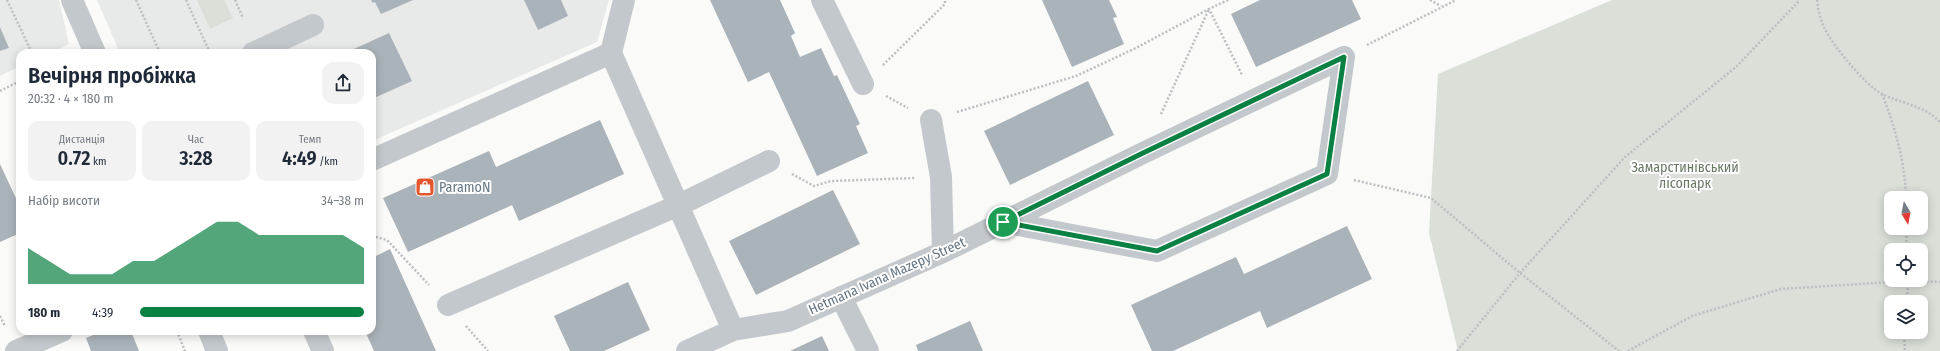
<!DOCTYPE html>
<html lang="uk">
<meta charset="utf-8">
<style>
:root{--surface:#fff;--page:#f2f2f3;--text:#1f2937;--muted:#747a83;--accent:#0b8043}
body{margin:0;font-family:"Fira Sans Condensed",sans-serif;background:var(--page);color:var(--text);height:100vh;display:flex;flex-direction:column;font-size:15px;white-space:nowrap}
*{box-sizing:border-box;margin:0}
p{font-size:13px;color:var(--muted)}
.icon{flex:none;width:22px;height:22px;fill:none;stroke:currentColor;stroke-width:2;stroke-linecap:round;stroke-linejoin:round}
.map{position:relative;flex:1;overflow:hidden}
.panel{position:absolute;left:16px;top:49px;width:360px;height:286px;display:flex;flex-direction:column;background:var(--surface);border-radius:12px;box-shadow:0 2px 10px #0003}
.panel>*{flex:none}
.needle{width:26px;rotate:170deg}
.buttons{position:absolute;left:1884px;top:191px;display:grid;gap:8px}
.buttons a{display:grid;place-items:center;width:44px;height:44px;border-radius:8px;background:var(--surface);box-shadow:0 2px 10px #0003;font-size:20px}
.pin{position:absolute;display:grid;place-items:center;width:34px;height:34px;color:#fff;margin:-17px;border:2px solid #fff;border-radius:50%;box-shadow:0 1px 4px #0007}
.round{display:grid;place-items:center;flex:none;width:42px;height:42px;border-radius:12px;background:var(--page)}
.overview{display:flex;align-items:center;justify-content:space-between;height:68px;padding:0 12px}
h1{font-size:22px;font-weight:600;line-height:30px}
.figures{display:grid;grid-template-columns:repeat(3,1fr);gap:6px;height:68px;padding:4px 12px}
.figures div{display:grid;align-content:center;border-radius:10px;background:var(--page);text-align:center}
.figures b{font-size:20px;font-weight:600}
.figures small{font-size:11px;font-weight:400}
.figures p{font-size:11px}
.chart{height:112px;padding:8px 12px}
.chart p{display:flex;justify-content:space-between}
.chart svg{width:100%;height:72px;margin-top:4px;fill:var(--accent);opacity:.7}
ul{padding:0 12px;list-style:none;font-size:13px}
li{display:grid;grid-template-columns:64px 48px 1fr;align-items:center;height:30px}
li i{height:10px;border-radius:5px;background:var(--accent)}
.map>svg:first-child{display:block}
.built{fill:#e8e9e9}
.green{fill:#dadfd7;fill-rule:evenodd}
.building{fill:#aab3b9}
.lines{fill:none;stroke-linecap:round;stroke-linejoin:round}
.path{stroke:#bbbfc2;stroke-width:2.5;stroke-dasharray:2 2;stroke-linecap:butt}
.minor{stroke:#c3c8cc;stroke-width:22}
.route-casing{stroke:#fff;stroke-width:8}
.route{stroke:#0b8043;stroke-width:5}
.labels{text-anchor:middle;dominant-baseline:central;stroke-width:4;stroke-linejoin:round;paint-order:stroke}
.park-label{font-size:14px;fill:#687a64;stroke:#fff}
.poi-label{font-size:14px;fill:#657683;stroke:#fff;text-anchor:start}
.street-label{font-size:14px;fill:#657683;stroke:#fff}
</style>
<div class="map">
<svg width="1940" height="351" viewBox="0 0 1940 351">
<rect width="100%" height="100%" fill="#fafaf8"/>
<path class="built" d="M 0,0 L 59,0 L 69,44 L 50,53 L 20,53 L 20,66 L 0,76 Z
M 97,0 L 609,0 L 597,42 L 372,141 L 372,53 L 120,53 Z"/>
<path class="green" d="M 197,0 L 224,0 L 233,18 L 210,29 Z
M 1612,0 L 1940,0 L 1940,351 L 1458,351 L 1429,233 L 1438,74 ZM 1891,198 L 1921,198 L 1921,228 L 1891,228 ZM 1891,250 L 1921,250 L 1921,280 L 1891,280 ZM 1891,302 L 1921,302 L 1921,332 L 1891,332 Z"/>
<path class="building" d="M 371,0 L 413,0 L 381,14 L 375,2 L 373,3 Z
M 524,0 L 561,0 L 568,16 L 538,30 Z
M 710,0 L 780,0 L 795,33 L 791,36 L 800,57 L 821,48 L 834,76 L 837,75 L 860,124 L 856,126 L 868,153 L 817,176 L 769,72 L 748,82 Z
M 1042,0 L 1109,0 L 1117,17 L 1113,18 L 1124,44 L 1072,67 Z
M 1260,0 L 1352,0 L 1361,19 L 1256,67 L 1231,14 Z
M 0,27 L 9,48 L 0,51 Z
M 389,33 L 412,81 L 372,99 L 372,53 L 345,53 Z
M 1088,81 L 1114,135 L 1010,185 L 984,131 Z
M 600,120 L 624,174 L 519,221 L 512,205 L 408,252 L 383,198 L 489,151 L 496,167 Z
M 0,164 L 20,207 L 20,233 L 0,242 Z
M 833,190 L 860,244 L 756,295 L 729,241 Z
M 1347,226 L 1372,279 L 1267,328 L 1260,311 L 1173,351 L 1152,351 L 1131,305 L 1236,257 L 1244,274 Z
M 390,249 L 436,351 L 374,351 L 365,331 L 372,331 L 372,258 Z
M 628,282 L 650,330 L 604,351 L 570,351 L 554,316 Z
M 970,321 L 983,351 L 918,351 L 916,345 Z
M 103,331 L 131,331 L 139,351 L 91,351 L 86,338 Z
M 822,336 L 829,351 L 790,351 Z"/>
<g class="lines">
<path class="path" d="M 7,0 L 32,53
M 136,0 L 160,53
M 186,0 L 210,53
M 235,0 L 243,18
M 1228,0 L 1209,9 L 1242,75
M 1430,0 L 1441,6
M 1817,0 C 1818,9 1820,19 1824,27 C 1832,45 1865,85 1882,94 C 1902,104 1924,105 1940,122
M 1367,45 L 1456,0
M 883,65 L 945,4 L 945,0
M 0,91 L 20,81
M 1882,94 C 1895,126 1905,163 1906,198
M 886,96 L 908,108
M 957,112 L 1076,76 L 1136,48 L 1209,9
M 1161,114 L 1209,9
M 792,174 L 814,186 L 831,181 L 915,178
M 1354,180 L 1431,198 L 1520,273 L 1619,351
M 1906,228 L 1907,250
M 372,236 L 387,240 L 429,285
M 1907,302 L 1908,280
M 0,316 L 5,326
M 466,326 L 488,351
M 177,331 L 185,351
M 1904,332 L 1905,351
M 1457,351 L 1520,273 L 1625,157 L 1736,67 L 1800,0
M 1628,351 L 1692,316 L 1781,289 L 1908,281 L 1940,282"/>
<path class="minor" d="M 72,0 L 95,53
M 624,0 L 611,53 L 733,330 L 788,321 L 943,252 L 1143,153 L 1344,57
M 822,0 L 863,84
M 253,53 L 313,25
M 931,120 L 941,177 L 943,252
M 372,160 L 611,53
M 1003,222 L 1157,251 L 1327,174 L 1344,57
M 841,297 L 868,351
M 448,305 L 679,205 L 769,161
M 209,331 L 217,351
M 314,331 L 323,351
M 16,351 L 62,331
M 687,351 L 733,330"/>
</g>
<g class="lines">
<g class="route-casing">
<path id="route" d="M 1344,57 L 1327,174 L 1157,251 L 1003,222 L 1143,153 Z"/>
</g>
<use href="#route" class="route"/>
</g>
<defs>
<g id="shop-square" transform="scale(1)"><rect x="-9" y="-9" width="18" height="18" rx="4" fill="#e4572e" stroke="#fff"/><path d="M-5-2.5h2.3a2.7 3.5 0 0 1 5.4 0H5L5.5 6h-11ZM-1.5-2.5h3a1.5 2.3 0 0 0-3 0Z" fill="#fff"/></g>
</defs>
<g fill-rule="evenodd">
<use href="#shop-square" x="425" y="187"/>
</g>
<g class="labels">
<g class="park-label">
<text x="1685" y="167">Замарстинівський<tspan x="1685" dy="16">лісопарк</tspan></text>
</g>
<g class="poi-label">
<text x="439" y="187">ParamoN</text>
</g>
<g class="street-label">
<text transform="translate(887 276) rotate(-24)">Hetmana Ivana Mazepy Street</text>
</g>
</g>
</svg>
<div class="buttons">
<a><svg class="needle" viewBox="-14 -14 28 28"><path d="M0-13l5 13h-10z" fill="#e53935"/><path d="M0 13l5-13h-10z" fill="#747a83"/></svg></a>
<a><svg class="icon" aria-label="locate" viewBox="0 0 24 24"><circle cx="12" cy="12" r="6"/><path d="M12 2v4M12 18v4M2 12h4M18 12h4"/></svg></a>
<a><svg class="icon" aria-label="layers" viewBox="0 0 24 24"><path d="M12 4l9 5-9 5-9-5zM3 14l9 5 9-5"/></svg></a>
</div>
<div class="pin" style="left:1003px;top:222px;background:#1e9e55"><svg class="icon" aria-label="arrive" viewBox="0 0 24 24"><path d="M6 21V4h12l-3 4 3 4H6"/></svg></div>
<section class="panel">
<div class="overview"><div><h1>Вечірня пробіжка</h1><p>20:32 · 4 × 180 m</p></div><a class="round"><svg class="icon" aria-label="share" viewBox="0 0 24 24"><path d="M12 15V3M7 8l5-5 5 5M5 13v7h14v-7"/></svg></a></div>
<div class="figures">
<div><p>Дистанція</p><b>0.72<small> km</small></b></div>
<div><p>Час</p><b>3:28</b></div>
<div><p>Темп</p><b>4:49<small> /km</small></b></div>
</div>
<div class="chart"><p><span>Набір висоти</span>34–38 m</p>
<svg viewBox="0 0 160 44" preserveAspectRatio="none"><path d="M0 44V22L10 30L20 38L30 38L40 38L50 30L60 30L70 22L80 14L90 6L100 6L110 14L120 14L130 14L140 14L150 14L160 22V44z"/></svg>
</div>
<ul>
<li><b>180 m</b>4:39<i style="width:100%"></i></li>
</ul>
</section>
</div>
